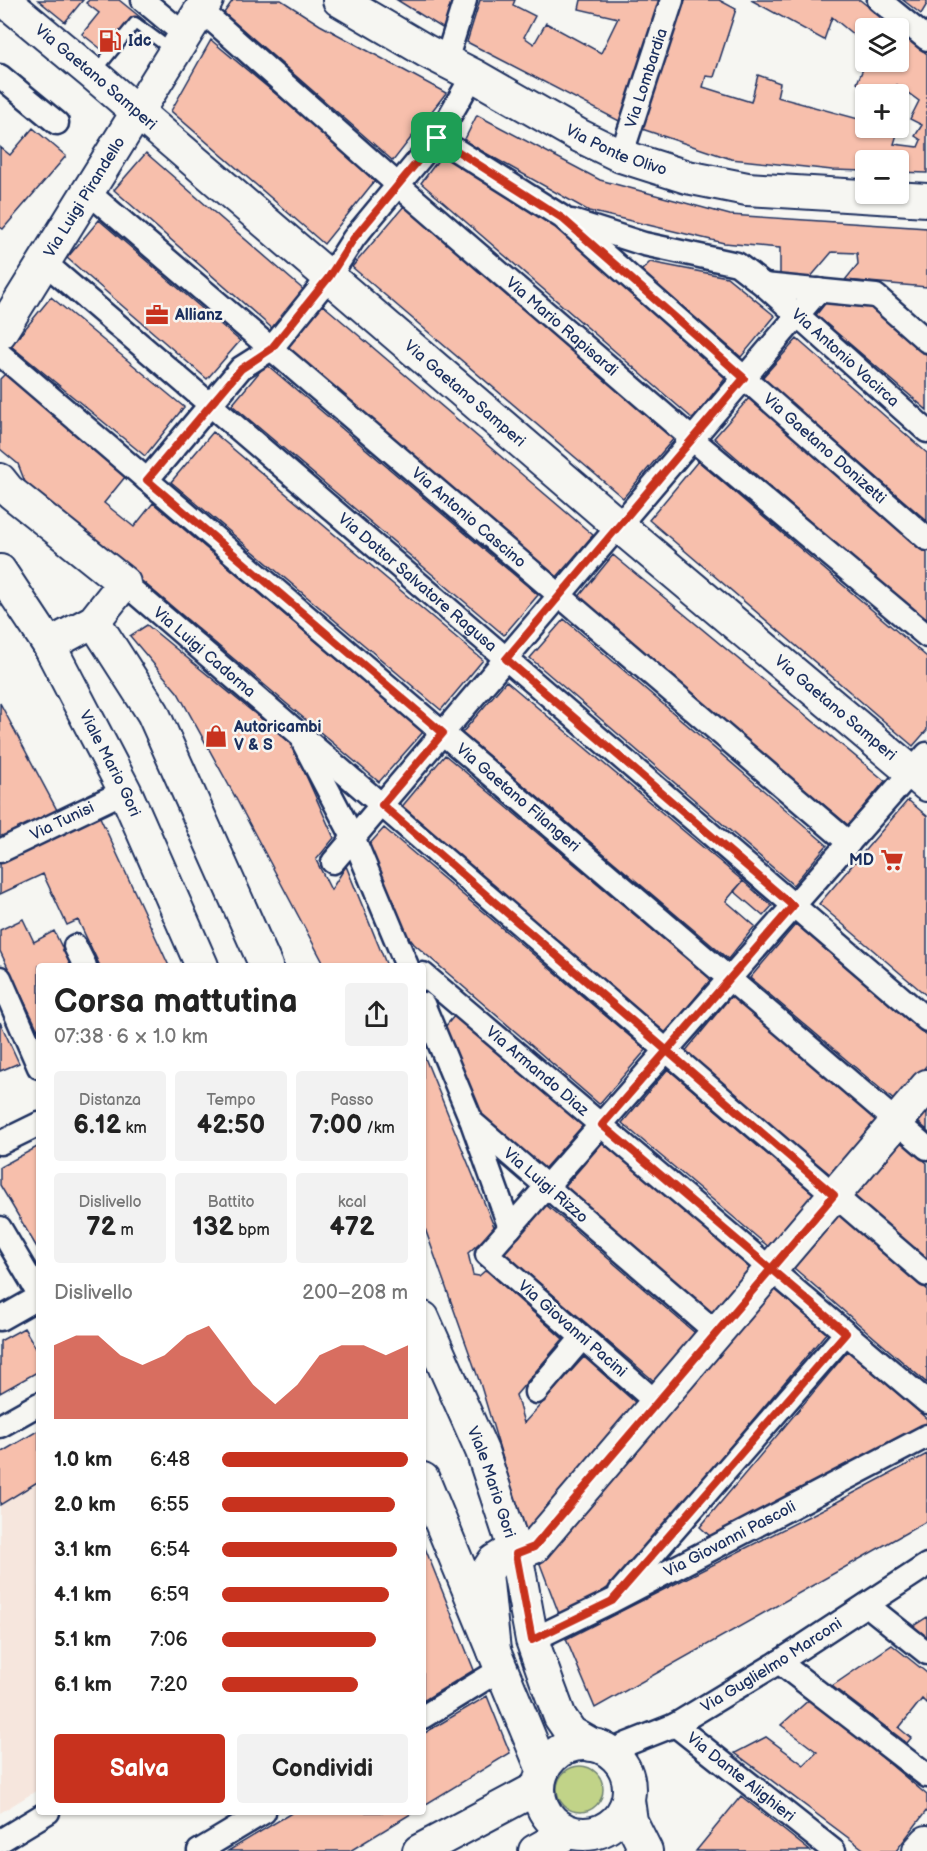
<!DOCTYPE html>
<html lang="it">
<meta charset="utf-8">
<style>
:root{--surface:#fff;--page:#f2f2f2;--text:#222;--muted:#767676;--accent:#c8321e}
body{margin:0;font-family:"Balsamiq Sans",sans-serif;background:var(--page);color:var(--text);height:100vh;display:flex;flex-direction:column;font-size:22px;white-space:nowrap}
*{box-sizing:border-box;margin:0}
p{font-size:20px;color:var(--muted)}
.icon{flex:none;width:33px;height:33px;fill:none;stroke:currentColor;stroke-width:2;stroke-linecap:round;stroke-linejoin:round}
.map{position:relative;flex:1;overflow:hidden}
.sheet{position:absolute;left:36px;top:963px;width:390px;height:852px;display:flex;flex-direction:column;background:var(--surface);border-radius:6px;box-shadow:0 2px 4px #0004}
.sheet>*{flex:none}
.buttons{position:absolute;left:855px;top:18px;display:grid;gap:12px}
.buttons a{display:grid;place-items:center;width:54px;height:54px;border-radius:6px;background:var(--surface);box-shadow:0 2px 4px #0004;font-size:30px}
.pin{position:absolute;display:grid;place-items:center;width:51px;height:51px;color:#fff;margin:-26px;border-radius:12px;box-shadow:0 3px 9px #0006}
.round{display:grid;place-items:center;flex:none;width:63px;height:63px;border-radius:6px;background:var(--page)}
.summary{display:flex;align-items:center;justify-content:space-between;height:102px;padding:0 18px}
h1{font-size:33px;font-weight:700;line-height:45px}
.stats{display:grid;grid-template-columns:repeat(3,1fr);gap:9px;height:102px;padding:6px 18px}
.stats div{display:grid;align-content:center;border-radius:6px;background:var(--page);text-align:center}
.stats b{font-size:26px;font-weight:700}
.stats small{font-size:16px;font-weight:400}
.stats p{font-size:16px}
.chart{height:168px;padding:12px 18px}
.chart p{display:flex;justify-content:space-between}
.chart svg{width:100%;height:108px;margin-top:6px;fill:var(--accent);opacity:.7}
.action{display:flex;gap:12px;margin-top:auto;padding:12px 18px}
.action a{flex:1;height:69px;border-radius:6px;background:var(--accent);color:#fff;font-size:24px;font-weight:700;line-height:69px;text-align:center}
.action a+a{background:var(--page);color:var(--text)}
ul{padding:0 18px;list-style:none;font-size:20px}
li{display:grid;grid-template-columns:96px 72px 1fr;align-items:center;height:45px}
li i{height:15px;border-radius:8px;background:var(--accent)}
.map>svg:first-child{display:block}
.built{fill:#f6e6dd}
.green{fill:#c1d388;stroke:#6e8173;stroke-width:1.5}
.building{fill:#f7bfac;stroke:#1b2f5e;stroke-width:1.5}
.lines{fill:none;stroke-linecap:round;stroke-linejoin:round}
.lane-casing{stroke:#1b2f5e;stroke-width:15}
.street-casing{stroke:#1b2f5e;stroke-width:27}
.secondary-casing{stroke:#1b2f5e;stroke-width:36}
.lane{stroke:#f6f6f2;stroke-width:10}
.street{stroke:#f6f6f2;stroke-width:22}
.secondary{stroke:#f6f6f2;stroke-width:32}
.route-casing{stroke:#fff;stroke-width:12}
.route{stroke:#c8321e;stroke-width:8}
.labels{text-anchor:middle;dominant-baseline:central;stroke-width:5;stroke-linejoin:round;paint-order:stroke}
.poi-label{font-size:16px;font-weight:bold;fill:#1b2f5e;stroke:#f6f6f2;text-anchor:start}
.street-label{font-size:16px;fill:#1b2f5e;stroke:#f6f6f2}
</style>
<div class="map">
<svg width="927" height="1851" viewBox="0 0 927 1851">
<rect width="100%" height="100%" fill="#f6f6f2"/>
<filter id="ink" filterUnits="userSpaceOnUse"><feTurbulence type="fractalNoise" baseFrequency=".0167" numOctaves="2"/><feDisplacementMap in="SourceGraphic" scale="12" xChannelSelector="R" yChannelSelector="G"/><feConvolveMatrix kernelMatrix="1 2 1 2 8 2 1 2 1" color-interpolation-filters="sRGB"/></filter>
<g filter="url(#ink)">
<path class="built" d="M 39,1430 L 39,1789 L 0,1813 L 0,1453 Z"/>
<path class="green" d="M557 1789a23 23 0 1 1 46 0a23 23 0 1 1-46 0Z"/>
<path class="building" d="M 38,0 L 83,0 L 65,22 Z
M 89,0 L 119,0 L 145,21 L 114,59 L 82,34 L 99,13 L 86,3 Z
M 233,0 L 281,0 L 320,25 L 446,93 L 393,161 L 224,13 Z
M 397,0 L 453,0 L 444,29 Z
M 480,0 L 515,0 L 513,5 L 535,16 L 524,37 L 534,44 L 546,23 L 601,53 L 618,18 L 579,9 L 581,0 L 663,0 L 623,123 L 467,42 Z
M 680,0 L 719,0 L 736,9 L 714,77 L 706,76 L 703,87 L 751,102 L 758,75 L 780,83 L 777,97 L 866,121 L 866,128 L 887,128 L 898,131 L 894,144 L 918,147 L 921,140 L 915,136 L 922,125 L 910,119 L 919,101 L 897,85 L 893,94 L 870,94 L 857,83 L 866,62 L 898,62 L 898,31 L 927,54 L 927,173 L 898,172 L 898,160 L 866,160 L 866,171 L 832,170 L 731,159 L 639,128 Z
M 751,0 L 860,0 L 895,28 L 866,28 L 866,45 L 832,17 L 824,40 Z
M 903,0 L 927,0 L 927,4 L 921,14 Z
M 211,40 L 377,178 L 324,244 L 171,111 Z
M 477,115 L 600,180 L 730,215 L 927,228 L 927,287 L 845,280 L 858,264 L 857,253 L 832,252 L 809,279 L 780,277 L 780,248 L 724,243 L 589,211 L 464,141 Z
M 33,128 L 66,156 L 3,229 L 0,227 L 0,147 L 10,155 Z
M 146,153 L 306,292 L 273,329 L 114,190 Z
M 442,155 L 557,228 L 728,375 L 693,419 L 421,183 Z
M 404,206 L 675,437 L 623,498 L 352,267 Z
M 99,220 L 240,341 L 207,379 L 67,258 Z
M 650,262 L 727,277 L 775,316 L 741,357 L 641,271 Z
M 51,297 L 184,407 L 145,456 L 11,346 Z
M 828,300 L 872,307 L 927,355 L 927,410 L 816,315 Z
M 323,305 L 593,535 L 556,578 L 286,348 Z
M 797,339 L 927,453 L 927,521 L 762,378 Z
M 266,364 L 538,595 L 504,635 L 232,405 Z
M 5,374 L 125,477 L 104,503 L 134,527 L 153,503 L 423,732 L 379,782 L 25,482 L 18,464 L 0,449 L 0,379 Z
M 749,398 L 927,553 L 927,624 L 714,438 Z
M 213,432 L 483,660 L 441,710 L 171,482 Z
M 698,461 L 927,657 L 927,730 L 913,746 L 649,520 Z
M 613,555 L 885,781 L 848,825 L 577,599 Z
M 564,619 L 827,845 L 793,885 L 530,658 Z
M 147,625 L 292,744 L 334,838 L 316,860 L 331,890 L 346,866 L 387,966 L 325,966 L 232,791 L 178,693 L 130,636 Z
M 506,681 L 743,881 L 726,901 L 755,926 L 728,959 L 462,733 Z
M 0,703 L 58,812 L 0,838 Z
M 445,755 L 711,979 L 666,1033 L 400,809 Z
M 908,800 L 927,816 L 927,996 L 819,904 Z
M 99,815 L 169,966 L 100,966 L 78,920 L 67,925 L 43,874 L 0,894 L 0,862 Z
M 384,828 L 646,1050 L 599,1104 L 414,944 L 400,926 L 366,848 Z
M 743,881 L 772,906 L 763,916 L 734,891 Z
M 23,919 L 34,942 L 54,931 L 71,966 L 39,966 L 39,1032 L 0,951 L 0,930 Z
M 796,924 L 927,1036 L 927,1065 L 896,1102 L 750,978 Z
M 732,995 L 879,1118 L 831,1175 L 684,1053 Z
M 455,1015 L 587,1121 L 543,1170 L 483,1118 L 444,1028 Z
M 0,1022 L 19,1063 L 0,1071 Z
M 423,1053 L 495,1229 L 468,1253 L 473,1275 L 479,1276 L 486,1270 L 563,1339 L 516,1395 L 524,1423 L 584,1357 L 637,1404 L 525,1532 L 480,1383 L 423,1223 Z
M 668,1069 L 815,1195 L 770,1248 L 622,1123 Z
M 927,1110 L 927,1130 L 917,1121 Z
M 899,1139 L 927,1163 L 927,1259 L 850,1194 Z
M 605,1140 L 752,1268 L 713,1314 L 565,1186 Z
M 39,1146 L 39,1251 L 0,1185 L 0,1167 Z
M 545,1204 L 695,1333 L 654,1381 L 503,1252 Z
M 839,1213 L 927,1289 L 927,1383 L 794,1268 Z
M 774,1286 L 827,1332 L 616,1582 L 561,1619 L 540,1564 Z
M 24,1328 L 39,1353 L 39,1371 L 0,1393 L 0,1341 Z
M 848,1351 L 927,1419 L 927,1425 L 711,1537 L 700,1527 Z
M 39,1430 L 39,1481 L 0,1505 L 0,1453 Z
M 927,1454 L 927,1521 L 595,1708 L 566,1639 L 835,1503 Z
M 423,1543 L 474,1670 L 423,1701 Z
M 927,1617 L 927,1637 L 913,1626 Z
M 892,1645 L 927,1673 L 927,1704 L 922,1699 L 899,1728 L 911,1738 L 907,1743 L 832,1686 Z
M 487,1696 L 510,1753 L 423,1806 L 423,1734 Z
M 811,1698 L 927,1795 L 927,1810 L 896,1851 L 866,1851 L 735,1753 L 766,1737 L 804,1765 L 817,1752 L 781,1725 Z
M 741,1796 L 810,1851 L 696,1851 Z
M 293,1812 L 414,1812 L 350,1851 L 228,1851 Z"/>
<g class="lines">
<g class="lane-casing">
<path id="lane" d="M 95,72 L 135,23 L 173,51"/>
</g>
<g class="street-casing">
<g id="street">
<path d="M 143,0 L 186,36"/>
<path d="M 879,0 L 927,39"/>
<path id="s1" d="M 201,10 L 398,185 L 692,439 L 927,636"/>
<path d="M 446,61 L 465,0"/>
<path d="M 0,76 L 57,123"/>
<path id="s2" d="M 437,138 L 562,217 L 927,539"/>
<path id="s3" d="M 621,156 L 672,0"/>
<path id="s4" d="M 88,192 L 849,843"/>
<path id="s5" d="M 572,221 L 644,244 L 737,264 L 764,285 L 927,431"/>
<path id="s6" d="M 44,262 L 927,1020"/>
<path d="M 764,285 L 876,296 L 927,341"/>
<path id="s7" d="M 0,354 L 927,1148"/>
<path d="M 147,480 L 241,368 L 271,349 L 329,277 L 354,238 L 437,138 L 473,75"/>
<path id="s8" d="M 124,583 L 927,1275"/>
<path d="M 304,744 L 354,839 L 407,966"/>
<path id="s9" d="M 0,851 L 125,791"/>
<path d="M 333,862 L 819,290"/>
<path d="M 75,946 L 85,966"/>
<path id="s10" d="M 423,974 L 927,1402"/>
<path d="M 0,978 L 39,1067"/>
<path id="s11" d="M 423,1004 L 472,1122 L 717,1333"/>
<path d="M 473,1125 L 510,1228"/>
<path d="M 0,1143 L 39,1124"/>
<path d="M 0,1228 L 39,1294"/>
<path d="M 0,1319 L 39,1297"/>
<path d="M 536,1392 L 582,1338"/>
<path d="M 657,1403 L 487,1254 L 927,754"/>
<path d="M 0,1426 L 39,1404"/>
<path d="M 620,1592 L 846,1333"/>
<path d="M 867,1605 L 927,1653"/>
<path id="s12" d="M 532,1640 L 612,1601 L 927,1436"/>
<path d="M 779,1662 L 927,1776"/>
<path d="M 423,1717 L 501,1669"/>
<path id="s13" d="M 675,1725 L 834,1851"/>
<path id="s14" d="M 610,1752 L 627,1744 L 675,1725 L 779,1662 L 927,1565"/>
<path d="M 0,1841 L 48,1812"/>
<path d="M 199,1851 L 264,1812"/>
</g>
</g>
<g class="secondary-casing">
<g id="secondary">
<path id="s15" d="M 4,0 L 93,74 L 619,526 L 927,785"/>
<path id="s16" d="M 339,0 L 426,51 L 473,75 L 580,136 L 621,156 L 687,177 L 747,189 L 927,200"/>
<path id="s17" d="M 0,333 L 207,0"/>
<path d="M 0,480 L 8,490 L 124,583 L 94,621 L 49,645"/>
<path id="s18" d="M 0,571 L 49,645 L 125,791 L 202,966"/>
<path d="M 94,621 L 153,713 L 266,966"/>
<path id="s19" d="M 423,1318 L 482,1451 L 516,1554 L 532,1640 L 548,1685 L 560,1717 L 571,1733 L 592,1745"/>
<path d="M 423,1479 L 543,1770"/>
<path d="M 494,1651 L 486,1573 L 494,1561 L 502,1556 L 516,1554 L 534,1547 L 927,1086"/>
<circle cx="584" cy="1789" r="45"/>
<path d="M 628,1800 L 631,1821 L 646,1851"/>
<path d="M 419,1851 L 539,1787"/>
<path d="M 535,1851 L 569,1832"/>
<path d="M 919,1851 L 927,1842"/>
</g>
</g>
<use href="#lane" class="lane"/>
<use href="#street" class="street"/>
<use href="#secondary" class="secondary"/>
</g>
</g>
<g class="lines" filter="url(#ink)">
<g class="route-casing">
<path id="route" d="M 437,138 L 354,238 L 329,277 L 271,349 L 241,369 L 147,480 L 443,733 L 382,805 C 532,935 683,1065 834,1195 L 534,1547 L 516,1554 L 532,1640 L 612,1601 L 846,1333 L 602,1125 L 793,906 L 506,659 L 744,378 L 562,218 L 437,138"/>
</g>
<use href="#route" class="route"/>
</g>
<defs>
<g id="fuel-bare" transform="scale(1.8)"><path d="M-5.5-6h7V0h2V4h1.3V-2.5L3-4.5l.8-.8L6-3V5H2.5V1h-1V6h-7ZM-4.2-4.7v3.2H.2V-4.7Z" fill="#c8321e" stroke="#f6f6f2" stroke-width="2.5" paint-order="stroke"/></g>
<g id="office-bare" transform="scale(1.8)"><path d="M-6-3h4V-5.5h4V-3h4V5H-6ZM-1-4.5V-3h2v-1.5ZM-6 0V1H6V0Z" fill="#c8321e" stroke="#f6f6f2" stroke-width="2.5" paint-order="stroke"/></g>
<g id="shop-bare" transform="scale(1.8)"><path d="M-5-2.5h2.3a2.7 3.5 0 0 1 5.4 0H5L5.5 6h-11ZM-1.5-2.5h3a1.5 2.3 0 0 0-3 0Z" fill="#c8321e" stroke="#f6f6f2" stroke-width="2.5" paint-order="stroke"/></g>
<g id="supermarket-bare" transform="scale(1.8)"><path d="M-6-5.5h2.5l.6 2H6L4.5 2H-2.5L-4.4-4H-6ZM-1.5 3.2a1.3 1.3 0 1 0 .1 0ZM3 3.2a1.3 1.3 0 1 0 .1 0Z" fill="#c8321e" stroke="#f6f6f2" stroke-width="2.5" paint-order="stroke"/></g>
</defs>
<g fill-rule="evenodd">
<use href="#fuel-bare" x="110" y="41"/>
<use href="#office-bare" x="157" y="315"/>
<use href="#shop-bare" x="216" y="736"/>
<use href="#supermarket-bare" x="892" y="860"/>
</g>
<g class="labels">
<g class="poi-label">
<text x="128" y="41">Idc</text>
<text x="175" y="315">Allianz</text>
<text x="234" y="727">Autoricambi<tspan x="234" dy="18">V &amp; S</tspan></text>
<text x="874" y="860" text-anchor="end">MD</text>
</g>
<g class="street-label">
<text stroke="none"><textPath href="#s15" startOffset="120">Via Gaetano Samperi</textPath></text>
<text stroke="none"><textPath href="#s3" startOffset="82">Via Lombardia</textPath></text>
<text stroke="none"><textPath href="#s16" startOffset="316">Via Ponte Olivo</textPath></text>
<text stroke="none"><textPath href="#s17" startOffset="160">Via Luigi Pirandello</textPath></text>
<text stroke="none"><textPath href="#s1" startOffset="480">Via Mario Rapisardi</textPath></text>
<text stroke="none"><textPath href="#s5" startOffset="314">Via Antonio Vacirca</textPath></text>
<text stroke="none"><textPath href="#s15" startOffset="606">Via Gaetano Samperi</textPath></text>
<text stroke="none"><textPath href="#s2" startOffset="498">Via Gaetano Donizetti</textPath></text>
<text stroke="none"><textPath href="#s4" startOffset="501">Via Antonio Cascino</textPath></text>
<text stroke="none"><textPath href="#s6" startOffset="492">Via Dottor Salvatore Ragusa</textPath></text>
<text stroke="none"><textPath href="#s8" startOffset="106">Via Luigi Cadorna</textPath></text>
<text stroke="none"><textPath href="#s15" startOffset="1092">Via Gaetano Samperi</textPath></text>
<text stroke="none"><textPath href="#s18" startOffset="222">Viale Mario Gori</textPath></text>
<text stroke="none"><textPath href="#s7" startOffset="682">Via Gaetano Filangeri</textPath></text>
<text stroke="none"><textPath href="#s9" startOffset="69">Via Tunisi</textPath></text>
<text stroke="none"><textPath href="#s10" startOffset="150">Via Armando Diaz</textPath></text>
<text stroke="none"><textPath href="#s11" startOffset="225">Via Luigi Rizzo</textPath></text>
<text transform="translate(572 1329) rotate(41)">Via Giovanni Pacini</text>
<text stroke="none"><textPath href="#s19" startOffset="178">Viale Mario Gori</textPath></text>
<text stroke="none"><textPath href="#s12" startOffset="222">Via Giovanni Pascoli</textPath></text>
<text stroke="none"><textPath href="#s14" startOffset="184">Via Guglielmo Marconi</textPath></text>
<text stroke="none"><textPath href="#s13" startOffset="84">Via Dante Alighieri</textPath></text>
</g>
</g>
</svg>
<div class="buttons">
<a><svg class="icon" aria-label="layers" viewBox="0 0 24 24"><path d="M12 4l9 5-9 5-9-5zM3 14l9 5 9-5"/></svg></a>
<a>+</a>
<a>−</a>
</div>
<div class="pin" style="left:437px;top:138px;background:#1e9e55"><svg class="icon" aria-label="arrive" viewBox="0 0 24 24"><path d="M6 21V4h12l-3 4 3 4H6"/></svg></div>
<section class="sheet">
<div class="summary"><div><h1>Corsa mattutina</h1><p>07:38 · 6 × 1.0 km</p></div><a class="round"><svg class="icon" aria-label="share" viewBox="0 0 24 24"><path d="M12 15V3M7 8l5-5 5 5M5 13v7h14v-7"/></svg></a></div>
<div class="stats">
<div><p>Distanza</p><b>6.12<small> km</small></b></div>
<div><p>Tempo</p><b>42:50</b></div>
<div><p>Passo</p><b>7:00<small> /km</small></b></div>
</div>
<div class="stats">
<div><p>Dislivello</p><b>72<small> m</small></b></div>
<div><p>Battito</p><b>132<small> bpm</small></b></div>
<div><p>kcal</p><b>472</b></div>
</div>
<div class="chart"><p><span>Dislivello</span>200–208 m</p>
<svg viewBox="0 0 160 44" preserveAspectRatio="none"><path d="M0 44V14L10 10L20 10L30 18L40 22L50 18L60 10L70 6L80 18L90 30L100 38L110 30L120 18L130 14L140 14L150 18L160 14V44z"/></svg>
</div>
<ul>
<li><b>1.0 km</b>6:48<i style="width:100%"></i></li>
<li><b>2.0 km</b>6:55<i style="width:93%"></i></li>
<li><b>3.1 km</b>6:54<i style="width:94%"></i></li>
<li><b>4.1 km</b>6:59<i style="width:90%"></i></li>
<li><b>5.1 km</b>7:06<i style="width:83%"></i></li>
<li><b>6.1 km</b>7:20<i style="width:73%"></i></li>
</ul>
<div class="action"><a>Salva</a><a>Condividi</a></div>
</section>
</div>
